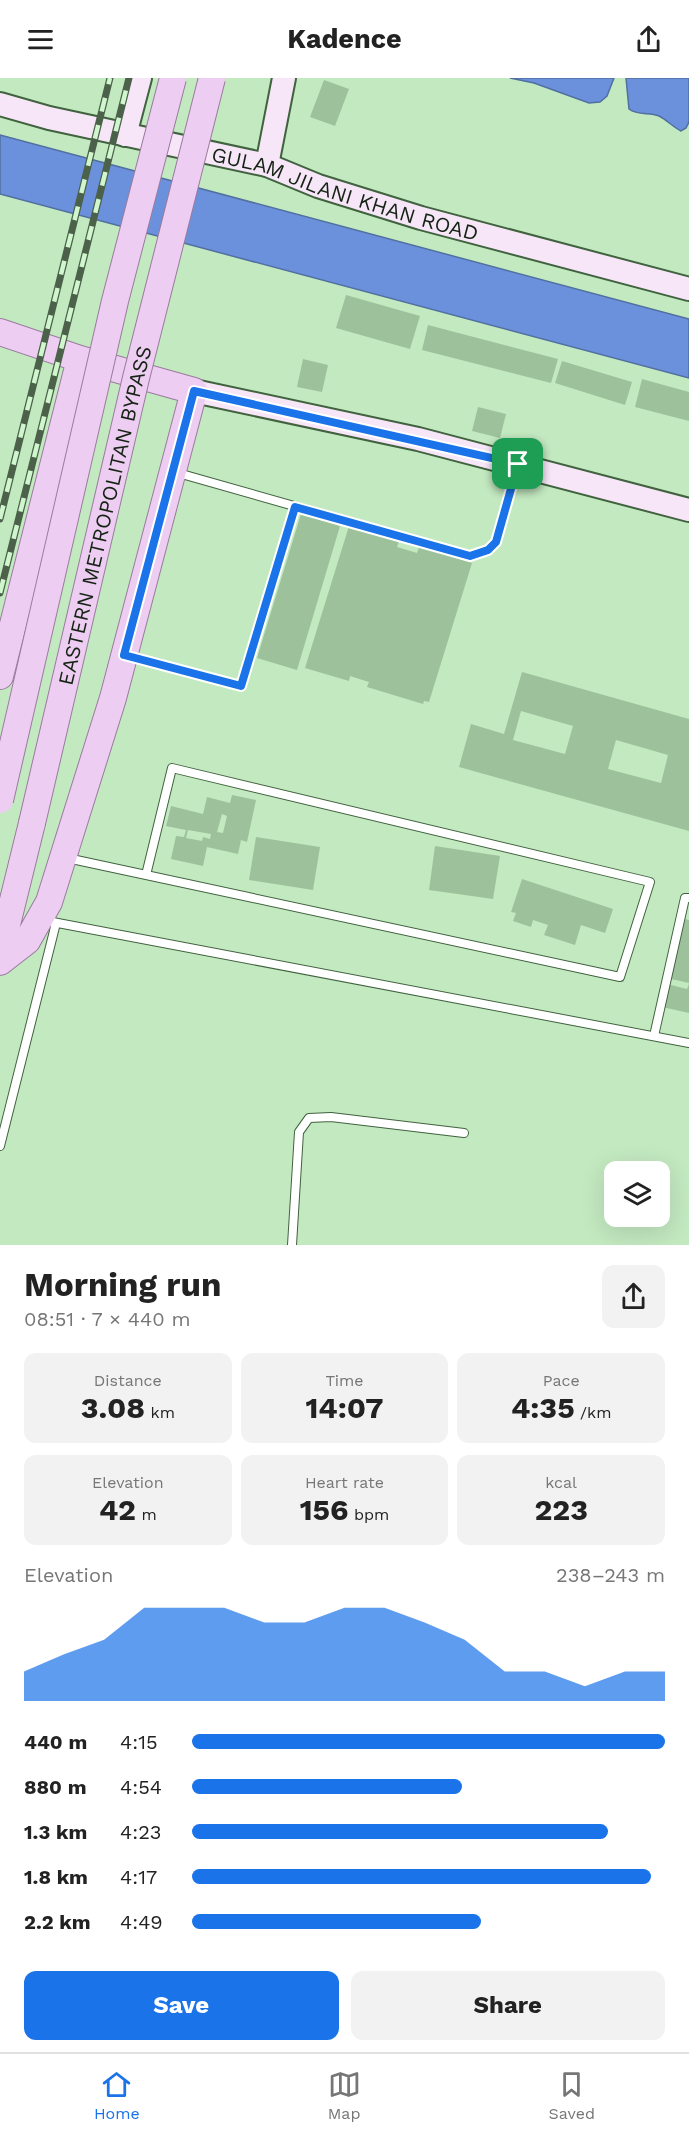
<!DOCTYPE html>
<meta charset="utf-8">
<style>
:root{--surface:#fff;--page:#f2f2f2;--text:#222;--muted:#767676;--line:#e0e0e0;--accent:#1a73e8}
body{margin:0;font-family:"Work Sans",sans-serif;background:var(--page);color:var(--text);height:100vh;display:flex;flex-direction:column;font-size:22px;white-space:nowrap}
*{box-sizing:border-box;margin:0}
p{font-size:20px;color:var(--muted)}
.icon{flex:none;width:33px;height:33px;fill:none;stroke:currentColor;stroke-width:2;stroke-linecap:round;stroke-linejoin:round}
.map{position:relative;height:1167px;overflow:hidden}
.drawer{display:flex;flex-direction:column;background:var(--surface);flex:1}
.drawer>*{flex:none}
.tools{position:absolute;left:604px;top:1083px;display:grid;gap:12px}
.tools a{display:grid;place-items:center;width:66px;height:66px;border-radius:12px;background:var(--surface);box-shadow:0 6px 24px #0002;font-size:30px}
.pin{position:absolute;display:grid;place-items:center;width:51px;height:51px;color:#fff;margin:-26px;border-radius:12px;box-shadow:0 3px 9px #0006}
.round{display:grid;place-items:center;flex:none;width:63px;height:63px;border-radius:12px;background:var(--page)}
.overview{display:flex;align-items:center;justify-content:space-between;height:102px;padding:0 24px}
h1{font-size:33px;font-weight:700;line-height:45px}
.stats{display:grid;grid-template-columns:repeat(3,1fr);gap:9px;height:102px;padding:6px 24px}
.stats div{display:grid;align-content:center;border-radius:12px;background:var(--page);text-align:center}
.stats b{font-size:30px;font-weight:700}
.stats small{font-size:16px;font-weight:400}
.stats p{font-size:16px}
.chart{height:168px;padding:12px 24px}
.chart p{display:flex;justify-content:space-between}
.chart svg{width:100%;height:108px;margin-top:6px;fill:var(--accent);opacity:.7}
.primary-button{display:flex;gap:12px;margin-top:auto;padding:12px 24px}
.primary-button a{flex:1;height:69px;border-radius:12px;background:var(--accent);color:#fff;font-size:24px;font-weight:700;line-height:69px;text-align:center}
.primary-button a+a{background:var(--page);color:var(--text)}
ul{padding:0 24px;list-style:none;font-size:20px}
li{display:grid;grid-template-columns:96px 72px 1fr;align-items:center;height:45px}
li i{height:15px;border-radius:8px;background:var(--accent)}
header{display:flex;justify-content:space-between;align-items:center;height:78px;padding:0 24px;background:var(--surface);font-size:27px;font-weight:700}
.menu{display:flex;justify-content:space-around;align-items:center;height:84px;border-top:2px solid var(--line);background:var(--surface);font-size:16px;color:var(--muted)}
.menu a{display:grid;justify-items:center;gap:3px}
.menu .active{color:var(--accent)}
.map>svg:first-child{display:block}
.water{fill:#6b91dc;stroke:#5170a0;stroke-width:1.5}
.building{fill:#9dc29b;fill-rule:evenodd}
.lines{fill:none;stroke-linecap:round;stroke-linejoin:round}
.lane-casing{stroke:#41623f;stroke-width:10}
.secondary-casing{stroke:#41623f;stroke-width:26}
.primary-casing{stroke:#9a7b9e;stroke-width:28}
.lane{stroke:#fff;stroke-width:8}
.secondary{stroke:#f6e6f8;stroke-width:22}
.primary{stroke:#eecdf2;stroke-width:26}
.rail-casing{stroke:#4b614a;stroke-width:7}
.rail{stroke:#d0f6cd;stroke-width:4.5;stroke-dasharray:14;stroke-linecap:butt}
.primary-bridge-casing{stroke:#9a7b9e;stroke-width:28;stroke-linecap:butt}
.primary-bridge{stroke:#eecdf2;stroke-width:26}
.route-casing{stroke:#fff;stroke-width:12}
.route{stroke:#1a73e8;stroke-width:8}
.labels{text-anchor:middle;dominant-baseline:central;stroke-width:6;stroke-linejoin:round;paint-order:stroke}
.street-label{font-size:21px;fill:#152314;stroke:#d0f6cd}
</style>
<header><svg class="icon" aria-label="menu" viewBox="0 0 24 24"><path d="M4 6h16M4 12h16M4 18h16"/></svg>Kadence<svg class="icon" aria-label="share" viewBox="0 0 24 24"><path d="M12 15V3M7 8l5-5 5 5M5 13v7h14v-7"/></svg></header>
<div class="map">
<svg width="689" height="1167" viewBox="0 0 689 1167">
<rect width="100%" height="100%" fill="#c3e9c0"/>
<path class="water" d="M 510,0 L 614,0 L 607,18 L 600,24 L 589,25 L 534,5 Z
M 626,0 L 689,0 L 689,44 L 686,50 L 681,53 C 673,49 667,42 659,38 C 649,34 638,38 629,31 Z
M 0,57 L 689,241 L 689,300 L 0,116 Z"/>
<path class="building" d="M 324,2 L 349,11 L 335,48 L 310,39 Z
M 346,217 L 420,238 L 410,271 L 336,250 Z
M 428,247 L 558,281 L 551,305 L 422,272 Z
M 303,281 L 328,287 L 322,314 L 297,309 Z
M 562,283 L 632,304 L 625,327 L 555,305 Z
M 642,301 L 689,314 L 689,343 L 635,329 Z
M 478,329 L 506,336 L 500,360 L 472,353 Z
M 301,436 L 340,448 L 297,592 L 257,580 Z
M 349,448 L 399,463 L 397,469 L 417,475 L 419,469 L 472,485 L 429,624 L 424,623 L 423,626 L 367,609 L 369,604 L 350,598 L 349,603 L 305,590 Z
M 522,594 L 689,641 L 689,753 L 459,689 L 471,646 L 504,656 ZM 521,633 L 573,648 L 565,676 L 513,662 ZM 616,662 L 668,677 L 661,705 L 608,691 Z
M 232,717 L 256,722 L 247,764 L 241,762 L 238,776 L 207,769 L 203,788 L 171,781 L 176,758 L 184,759 L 186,752 L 166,748 L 171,728 L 203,736 L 207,719 L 230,725 ZM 222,736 L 227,738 L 223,755 L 217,754 ZM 188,752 L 211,756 L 210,761 L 203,759 L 202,763 L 186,760 Z
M 256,759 L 320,769 L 313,812 L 249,802 Z
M 435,768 L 500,778 L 493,821 L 429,812 Z
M 522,801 L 613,831 L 605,855 L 581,847 L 575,867 L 544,857 L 548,847 L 533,842 L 531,849 L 513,843 L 516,835 L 511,834 Z
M 685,841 L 689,842 L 689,905 L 671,901 Z
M 667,906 L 687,911 L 689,906 L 689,935 L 662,929 Z"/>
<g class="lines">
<g class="lane-casing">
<path id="lane" d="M 178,395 L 470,478 L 488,472 L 496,464 L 517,390
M 127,578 L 241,608 L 295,429
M 67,780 L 620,899 L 650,804 L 172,690 L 146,797
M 42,842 L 689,965
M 654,958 L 685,820 L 689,820
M 0,1068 L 56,845
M 292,1167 L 299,1054 L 309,1040 L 331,1039 L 464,1055"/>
</g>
<g class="secondary-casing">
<g id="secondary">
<path id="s1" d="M 0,26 L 49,40 L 267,87 L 318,108 L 421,140 L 689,211"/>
<path d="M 125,57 L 140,0"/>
<path d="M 267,87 L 284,0"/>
<path d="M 194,313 L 418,361 L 689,432"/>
</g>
</g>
<g class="primary-casing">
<path id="primary" d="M 0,254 L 80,281 L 194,313 L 113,620 L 49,824 L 27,863 L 0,884
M 0,598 L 80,281
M 0,875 L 32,745"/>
</g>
<use href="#lane" class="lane"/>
<use href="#secondary" class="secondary"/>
<use href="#primary" class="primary"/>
<g class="rail-casing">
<path id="rail" d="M 0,441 L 110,0
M 0,515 L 129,0"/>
</g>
<use href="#rail" class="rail"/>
<g class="primary-bridge-casing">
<g id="primary-bridge">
<path d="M 0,722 L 115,223 L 173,0"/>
<path id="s2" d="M 32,745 L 136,300 L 212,0"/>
</g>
</g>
<use href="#primary-bridge" class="primary-bridge"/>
</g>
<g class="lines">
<g class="route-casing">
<path id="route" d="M 194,313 L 518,386 L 496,464 L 488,472 L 470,478 L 295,429 L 241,608 L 124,577 Z"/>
</g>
<use href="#route" class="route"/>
</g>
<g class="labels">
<g class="street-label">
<text stroke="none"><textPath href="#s1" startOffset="357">GULAM JILANI KHAN ROAD</textPath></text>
<text stroke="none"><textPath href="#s2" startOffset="316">EASTERN METROPOLITAN BYPASS</textPath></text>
</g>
</g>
</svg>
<div class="tools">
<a><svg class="icon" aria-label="layers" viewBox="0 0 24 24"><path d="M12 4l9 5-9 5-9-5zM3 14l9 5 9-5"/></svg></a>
</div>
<div class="pin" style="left:518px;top:386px;background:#1e9e55"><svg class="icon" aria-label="arrive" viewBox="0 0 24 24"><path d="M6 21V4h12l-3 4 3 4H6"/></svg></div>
</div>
<section class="drawer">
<div class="overview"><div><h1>Morning run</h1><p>08:51 · 7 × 440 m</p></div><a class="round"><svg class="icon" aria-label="share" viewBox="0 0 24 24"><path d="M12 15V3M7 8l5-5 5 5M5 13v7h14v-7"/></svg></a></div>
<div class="stats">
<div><p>Distance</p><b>3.08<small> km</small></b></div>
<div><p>Time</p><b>14:07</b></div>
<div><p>Pace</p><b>4:35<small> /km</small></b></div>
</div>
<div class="stats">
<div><p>Elevation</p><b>42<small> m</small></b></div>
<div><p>Heart rate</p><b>156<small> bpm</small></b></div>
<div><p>kcal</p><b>223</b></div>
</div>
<div class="chart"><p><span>Elevation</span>238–243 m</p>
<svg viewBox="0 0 160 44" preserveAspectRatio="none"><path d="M0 44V32L10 25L20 19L30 6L40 6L50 6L60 12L70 12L80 6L90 6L100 12L110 19L120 32L130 32L140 38L150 32L160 32V44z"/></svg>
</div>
<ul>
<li><b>440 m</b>4:15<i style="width:100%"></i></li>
<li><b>880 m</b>4:54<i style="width:57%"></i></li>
<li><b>1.3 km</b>4:23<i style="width:88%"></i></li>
<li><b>1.8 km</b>4:17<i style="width:97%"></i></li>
<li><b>2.2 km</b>4:49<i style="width:61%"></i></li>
</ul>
<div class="primary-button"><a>Save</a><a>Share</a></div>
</section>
<nav class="menu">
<a class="active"><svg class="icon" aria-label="home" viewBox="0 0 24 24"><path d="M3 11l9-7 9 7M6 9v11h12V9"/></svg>Home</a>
<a><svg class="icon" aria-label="map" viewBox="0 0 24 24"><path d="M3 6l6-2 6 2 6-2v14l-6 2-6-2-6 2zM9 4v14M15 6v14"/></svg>Map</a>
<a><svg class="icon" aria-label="saved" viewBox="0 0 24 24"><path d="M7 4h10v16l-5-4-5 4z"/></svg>Saved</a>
</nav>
